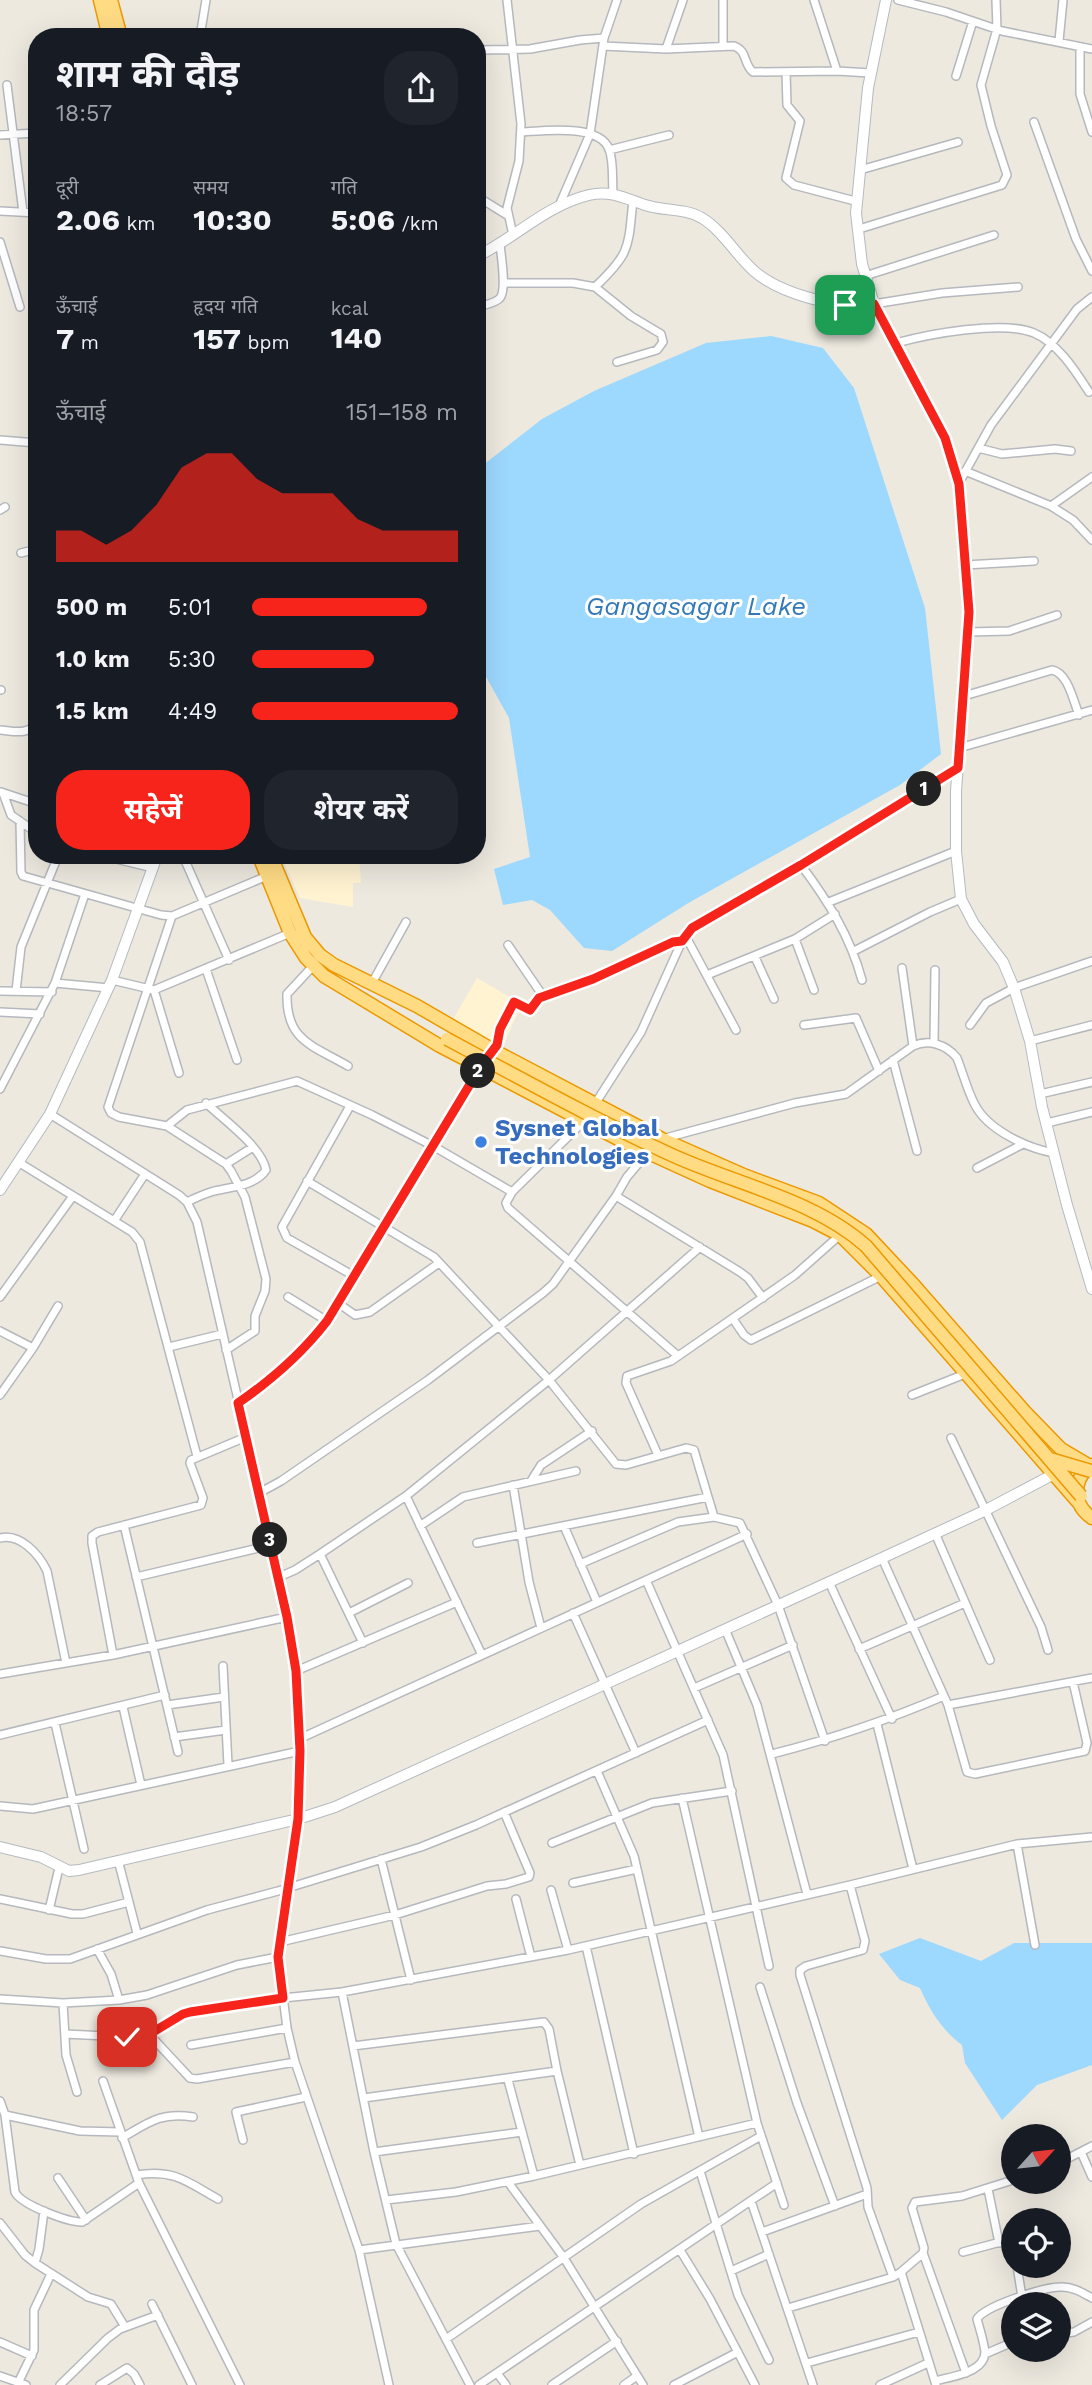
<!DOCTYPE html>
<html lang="hi">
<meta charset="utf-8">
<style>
:root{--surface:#171b24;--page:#20242c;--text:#f1f3f6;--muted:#9ea1a6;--accent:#f6241b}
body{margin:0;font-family:"Work Sans","Noto Sans Devanagari",sans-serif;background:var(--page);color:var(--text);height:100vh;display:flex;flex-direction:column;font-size:26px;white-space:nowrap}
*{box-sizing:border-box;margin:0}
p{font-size:23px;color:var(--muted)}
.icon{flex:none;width:38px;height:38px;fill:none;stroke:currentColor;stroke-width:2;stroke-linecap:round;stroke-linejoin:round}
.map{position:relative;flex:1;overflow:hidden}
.details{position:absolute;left:28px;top:28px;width:458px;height:836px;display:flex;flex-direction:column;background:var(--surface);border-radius:28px;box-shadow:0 7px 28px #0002}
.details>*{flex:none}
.needle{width:46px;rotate:63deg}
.buttons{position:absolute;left:1001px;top:2124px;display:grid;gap:14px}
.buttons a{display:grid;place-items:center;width:70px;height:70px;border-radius:50%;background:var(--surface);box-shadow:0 7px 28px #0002;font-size:35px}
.pin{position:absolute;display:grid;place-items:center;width:60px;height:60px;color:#fff;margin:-30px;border-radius:14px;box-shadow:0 4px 10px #0006}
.km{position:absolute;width:35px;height:35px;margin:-18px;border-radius:50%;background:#222;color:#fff;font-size:19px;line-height:35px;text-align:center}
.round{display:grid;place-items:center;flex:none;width:74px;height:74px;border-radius:28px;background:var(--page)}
.summary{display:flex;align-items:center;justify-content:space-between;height:119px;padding:0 28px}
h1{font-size:38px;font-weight:700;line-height:52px}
.metrics{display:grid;grid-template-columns:repeat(3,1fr);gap:10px;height:119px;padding:7px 28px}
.metrics div{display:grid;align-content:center}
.metrics b{font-size:30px;font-weight:700}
.metrics small{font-size:19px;font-weight:400}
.metrics p{font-size:19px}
.chart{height:196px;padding:14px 28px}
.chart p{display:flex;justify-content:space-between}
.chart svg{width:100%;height:126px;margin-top:7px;fill:var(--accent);opacity:.7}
.primary-button{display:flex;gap:14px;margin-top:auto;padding:14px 28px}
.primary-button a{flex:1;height:80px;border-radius:28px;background:var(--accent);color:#fff;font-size:28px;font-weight:700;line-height:80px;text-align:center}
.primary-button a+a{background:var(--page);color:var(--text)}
ul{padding:0 28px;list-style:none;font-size:23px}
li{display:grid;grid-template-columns:112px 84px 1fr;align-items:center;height:52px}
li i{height:18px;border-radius:9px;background:var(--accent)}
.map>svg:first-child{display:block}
.commercial{fill:#fff3d2}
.water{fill:#9dd8ff}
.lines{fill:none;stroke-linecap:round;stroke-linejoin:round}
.street-casing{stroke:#b5b8bd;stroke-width:10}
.secondary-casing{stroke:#b5bac0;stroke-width:12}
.highway-casing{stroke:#ec9900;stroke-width:15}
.street{stroke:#fff;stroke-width:7}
.secondary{stroke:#fff;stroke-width:10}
.highway{stroke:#ffdb84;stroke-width:12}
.highway-bridge-casing{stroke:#ec9900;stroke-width:15;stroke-linecap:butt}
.highway-bridge{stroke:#ffdb84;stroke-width:12}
.route-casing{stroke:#fff;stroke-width:14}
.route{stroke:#f6241b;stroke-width:9}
.shop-dot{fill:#3f7fe0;stroke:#fff;stroke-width:2.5}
.labels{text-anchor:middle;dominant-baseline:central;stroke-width:6;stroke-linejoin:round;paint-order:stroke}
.shop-label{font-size:24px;font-weight:bold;fill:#366cbe;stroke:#fff;text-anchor:start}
.water-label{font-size:26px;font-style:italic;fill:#3379b8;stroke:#fff}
</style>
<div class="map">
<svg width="1092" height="2385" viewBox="0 0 1092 2385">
<rect width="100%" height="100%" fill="#ede9df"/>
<path class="commercial" d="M 281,856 L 359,856 L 361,883 L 353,883 L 353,907 L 300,898 Z
M 477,978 L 522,1004 L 501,1050 L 451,1023 Z"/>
<path class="water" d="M 771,336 L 823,348 L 854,388 L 925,608 L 941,754 L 900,785 L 690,902 L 612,951 L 584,948 L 550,910 L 532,900 L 503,905 L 494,869 L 530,857 L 509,718 L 485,675 L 478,675 L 478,469 L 542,419 L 594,391 L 706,343 Z
M 920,1938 L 981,1961 L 1014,1943 L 1092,1943 L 1092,2065 L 1037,2085 L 1002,2120 L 965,2063 L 962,2045 C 942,2030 930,2011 920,1988 L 900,1980 L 879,1954 Z"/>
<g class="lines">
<g class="street-casing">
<path id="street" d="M 507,0 L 521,124 L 519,161 L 507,208 L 513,235
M 723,0 L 723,45
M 814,0 L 837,71
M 898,0 L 946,12 L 1002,31 L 1092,49
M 200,37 L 206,0
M 1059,41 L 1063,0
M 603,46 L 666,49 L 734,46 C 748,51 743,64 753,72 L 837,71 L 870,73
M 1080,47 L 1080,94 L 1092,132
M 666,49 L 683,0
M 478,50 L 530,49 L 580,40 L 604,38
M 786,72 L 787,105 L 800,121 L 786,178 L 794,185 L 855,201
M 956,76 L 973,21
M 7,85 L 23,212
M 1034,122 L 1076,239 L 1092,271
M 521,132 C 542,131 599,123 609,149 C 614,162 612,180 613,193
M 0,135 L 37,133
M 609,150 L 669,135
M 860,170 L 958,142
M 478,197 L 507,215
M 559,206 L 590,134 L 604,38 L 617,0
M 0,211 L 37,213
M 859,229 L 1002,185 L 1007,175 L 991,126 L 981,85 L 997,29 L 996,0
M 0,242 L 20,307
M 865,276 L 994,235
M 504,283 L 573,283 L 595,287 L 631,316 L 661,334 L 663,342 L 657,350 L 617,362
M 595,287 C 631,253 628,248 633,200
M 874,304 L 942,293 L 1018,287
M 478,307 C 484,305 496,303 500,298 C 507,289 501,256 500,244
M 896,343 C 929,334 1003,320 1034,333 C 1058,343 1076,372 1089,392
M 0,440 L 37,443
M 978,448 L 1002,454 L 1055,449 L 1071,451
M 965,471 L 1051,506 L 1073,520 L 1092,540
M 959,483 L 991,425 L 1077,309 L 1092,297
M 1051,506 L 1092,477
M 0,510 L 5,507
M 21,553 L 37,549
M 965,565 L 1034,561
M 968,632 L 1009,631 L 1057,615
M 0,690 L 1,690
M 964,696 L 1052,670 C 1068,673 1073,700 1079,715
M 0,730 C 13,731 29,736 37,722
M 959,748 L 1092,710
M 1,792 L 37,804
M 3,793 L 11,815 L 37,833
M 20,821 L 21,872 L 23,876 L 161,915 L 172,916 L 267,876
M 104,856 L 153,868
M 183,856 L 229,960
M 801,865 C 828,901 850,936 862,980
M 829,902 L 956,851
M 172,916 L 108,1107 L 111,1113 L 119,1117 L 167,1126 L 226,1164 L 231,1171 L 245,1197 L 266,1279 L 265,1291 L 255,1316 L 255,1331 L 226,1350
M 685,935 L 736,1030
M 795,939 L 814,990
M 508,945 L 543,996 L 549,996 L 593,979 L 673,942 L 682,941
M 854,951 L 930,912 L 961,899
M 755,957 L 774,999
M 313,966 L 287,994 C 286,1041 312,1045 348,1066
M 902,968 L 913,1046
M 206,969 L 237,1060
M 707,975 L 795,939 L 835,914
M 112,980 L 154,990 L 290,933
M 55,983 L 109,988
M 372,983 L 406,922
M 154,990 L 179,1073
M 0,991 L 52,992
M 16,991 L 21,947 L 58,856
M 0,1012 L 40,1014
M 804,1025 L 856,1018 L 879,1071
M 970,1025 L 986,1003 L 1014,988 L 1092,961
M 1030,1041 L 1092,1025
M 934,1043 L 935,970
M 492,1051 L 497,1045 L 498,1034 L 512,1004 L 516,1002 L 530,1010 L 543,996
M 893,1060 L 917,1151
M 0,1089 L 55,983 L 85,894
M 1040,1094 L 1092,1082
M 595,1104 L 641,1032 L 682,941 L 692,928 L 801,865 L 958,768
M 350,1106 L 282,1227 L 287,1238 L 354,1276
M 50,1114 L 179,1195 L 187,1202 L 197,1222 L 279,1577 L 296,1671 L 300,1751 L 298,1819 L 278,1957 L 287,2028 L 295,2062 L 359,2250 L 389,2385
M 584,1121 L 512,1192 L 506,1203 L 508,1208 L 678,1356
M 1047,1123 L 1092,1112
M 167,1126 L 187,1110 L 297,1081 L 372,1115 L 433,1146 L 512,1192
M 662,1139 L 795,1103 L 846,1094 L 913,1046 C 928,1039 946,1044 957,1058 C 963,1073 967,1090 975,1105 C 988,1130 1027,1148 1054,1153
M 18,1162 L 132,1232 L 140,1242 L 197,1456
M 226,1164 L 253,1147
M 977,1168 L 1023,1144
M 307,1181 L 434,1257 L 549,1380 L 616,1464 L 626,1465 L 686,1448 L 694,1450 L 714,1517 L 740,1523 L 778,1605 L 825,1741
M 616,1196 L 740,1272 L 748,1278 L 763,1298
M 187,1202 C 195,1198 204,1194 214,1191 C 231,1187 255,1186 266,1170 C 262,1147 224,1120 206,1103
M 114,1221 L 145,1174
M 0,1297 L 73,1196
M 288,1297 L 327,1321
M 338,1303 L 355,1315 L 370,1312 L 439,1263
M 733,1319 L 744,1335 L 751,1340 L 881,1276
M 0,1331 L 33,1348
M 169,1347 L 222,1334
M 0,1395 L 33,1348 L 58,1306
M 912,1395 L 965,1374
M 238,1403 C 270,1381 304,1352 327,1321 L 481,1066
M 951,1438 L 1041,1627 L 1048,1650
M 658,1455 L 626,1383 L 627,1376 L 671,1361 L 795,1275 L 840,1235
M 531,1481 L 541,1465 L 592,1431
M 513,1485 L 529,1582 L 541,1628
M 259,1493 L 281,1481 L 428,1380 L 543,1293 L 553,1284 L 616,1196 L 627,1177 L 648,1152
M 406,1496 L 482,1655
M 124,1525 L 178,1752
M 420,1526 L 463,1497 L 576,1471
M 564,1526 L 597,1602
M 935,1533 L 990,1660
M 0,1538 C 20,1533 39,1554 47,1571 L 66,1663
M 477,1543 L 708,1497
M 320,1554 L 363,1643
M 882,1558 L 948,1705 L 967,1772 L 975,1774 L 1085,1751 L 1087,1743 L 1073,1682
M 580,1564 L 678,1522 L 714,1517
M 136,1577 L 271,1545
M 279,1577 L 295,1570 L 320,1554 L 406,1496 L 549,1380 L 700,1247
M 646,1580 L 723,1755 L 769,1966
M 829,1582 L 892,1719
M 349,1613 L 408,1583
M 573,1613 L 636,1753
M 725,1629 L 757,1705 L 807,1894
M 859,1649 L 965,1603
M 113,1655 L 92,1543 L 92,1536 L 98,1532 L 201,1505 L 203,1498 L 190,1463 L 191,1460 L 246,1437
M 223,1666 L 228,1765
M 296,1671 L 457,1602
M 0,1674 L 113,1655 L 287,1617
M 694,1688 L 793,1645
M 167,1705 L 224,1697
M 948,1705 L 1092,1678
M 123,1707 L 141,1785
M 55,1723 L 84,1849
M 877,1724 L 913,1869
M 0,1735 L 165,1695
M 174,1737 L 226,1730
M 299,1739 L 747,1534
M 772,1754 C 831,1739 888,1720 944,1696
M 597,1771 L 634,1856 L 699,2137
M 682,1798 L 757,2123 L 784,2205
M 0,1806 L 33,1809 L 300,1751
M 552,1843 L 652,1803 L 732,1791
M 1017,1844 L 1035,1945
M 381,1859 L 411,1980
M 118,1860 L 137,1933
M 573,1883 L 637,1869
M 850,1885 L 865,1941 L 863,1950 L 806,1966 L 800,1970 L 800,1975 L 867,2188 L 868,2207 L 893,2277
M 551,1890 L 568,1950
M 0,1899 L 72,1914 L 83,1914 L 129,1902
M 516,1899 L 531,1957
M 49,1910 L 59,1868
M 280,1942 L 395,1915 L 487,1886 L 506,1884 L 529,1877 L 530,1873 L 504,1812
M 586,1946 L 634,2154
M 97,1949 L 111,1974 L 119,2000
M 0,1951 L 46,1959 L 70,1959 L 207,1910 L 278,1891 L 421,1847 L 476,1825 L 708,1720
M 760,1987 L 797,2103 L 835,2206
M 342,1992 L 374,2152 L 396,2244 L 470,2385
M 0,1999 L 63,2003 L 119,2000 L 147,1995 L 237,1965 L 278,1957
M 63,2003 L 66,2055 L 77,2092
M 65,2034 L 127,2037 L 145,2035 L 190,2012 L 283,1998 L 342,1992 L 568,1950 L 850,1885 L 1017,1844 L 1092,1837
M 149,2034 L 190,2078 L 197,2079 L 295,2062
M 191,2045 L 287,2028
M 353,2046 L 544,2022 L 549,2029 L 557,2071 L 580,2165
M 508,2080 L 534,2176
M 103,2081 L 139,2183 L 240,2385
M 364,2098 L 557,2071
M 0,2101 L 5,2115 L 15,2192 C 21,2205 68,2222 82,2222 L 139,2183
M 5,2115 L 80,2131 L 120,2132
M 122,2138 C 149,2122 161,2112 193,2117
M 243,2140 L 236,2112 L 306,2097
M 374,2152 L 522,2132
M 1081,2152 L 1092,2177
M 1059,2163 L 1092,2146
M 700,2171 L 738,2295 L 769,2360
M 136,2175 C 174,2169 186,2181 218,2199
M 58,2178 L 86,2220
M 508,2182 L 564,2258 L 643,2385
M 988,2189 L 999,2243
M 386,2200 L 456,2192 L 534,2176 L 757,2123
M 751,2201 L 813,2385
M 0,2223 L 25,2255 L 35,2263 L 88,2297 L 111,2304 L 125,2327
M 762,2232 L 867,2194
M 359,2250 L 540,2226
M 680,2250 L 710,2299 L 755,2385
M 963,2252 L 1008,2240 L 1013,2245
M 923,2253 L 966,2373
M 35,2263 L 39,2249 L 44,2211
M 1017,2266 L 1022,2297
M 731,2271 L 769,2254
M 901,2272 L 936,2385
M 1042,2291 L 1045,2305
M 152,2304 L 192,2385
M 788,2308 L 893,2277 L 901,2272 L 923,2253 L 924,2248 L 912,2208 L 915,2202 L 962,2196 L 1013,2180
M 1059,2334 L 1074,2332 L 1092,2322
M 446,2339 L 641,2204 L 761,2136
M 0,2342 L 32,2356
M 985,2354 L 1013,2342
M 807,2363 L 919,2332
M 497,2373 L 506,2385
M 0,2376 L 26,2385
M 19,2381 L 34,2350 L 34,2310 L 51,2274
M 935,2381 C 949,2377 985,2373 985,2352 C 984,2342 980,2330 977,2319 C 985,2306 1044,2287 1060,2287 C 1072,2286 1083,2293 1092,2298
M 60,2385 L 108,2338 L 120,2329 L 158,2315
M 100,2385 L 127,2368 L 134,2374 L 140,2385
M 479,2385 L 777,2183
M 552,2385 L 617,2341
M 624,2385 L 637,2376
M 674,2385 L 738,2352
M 880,2385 L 928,2363"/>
</g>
<g class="secondary-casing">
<path id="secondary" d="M 886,0 L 868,88 L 856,213 L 862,264 L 874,304 L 945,438 L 959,484 L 969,612 L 956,791 L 956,851 L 961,899 L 974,924 L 1003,962 L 1014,988 L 1030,1041 L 1042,1107 L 1067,1205 L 1092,1289
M 478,256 C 516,237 547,205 589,195 C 610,190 625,198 645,205 C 663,211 685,208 702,218 C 723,231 736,255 754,271 C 780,294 840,310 874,304
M 0,1190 L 50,1114 L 112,980 L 157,856
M 0,1847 L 41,1857 L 69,1871 L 79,1870 L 298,1819 L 335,1807 L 882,1558 L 984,1511 L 1054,1474"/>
</g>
<g class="highway-casing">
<path id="highway" d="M 100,0 L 109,37
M 111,0 L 121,37
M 259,856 L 290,933 L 306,958 L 324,976 L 440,1046 L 620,1140 L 710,1181 L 813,1221 L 840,1235 L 881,1276 L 1078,1502
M 271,856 L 305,937 L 320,955 L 334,965 L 417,1006 L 493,1050 L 662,1139 L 746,1176 L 819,1203 L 866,1234 L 912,1283 L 1025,1412 L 1061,1449 L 1090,1466
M 1092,1465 C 1072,1479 1072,1504 1092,1518"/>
</g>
<use href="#street" class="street"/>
<use href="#secondary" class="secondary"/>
<use href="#highway" class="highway"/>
<g class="highway-bridge-casing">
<path id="highway-bridge" d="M 447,1039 C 522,1079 597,1121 674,1156 C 736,1184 815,1200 866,1246 L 1081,1496
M 1050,1459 L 1091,1471"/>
</g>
<use href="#highway-bridge" class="highway-bridge"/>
</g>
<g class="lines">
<g class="route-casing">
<path id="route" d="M 127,2037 L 153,2032 L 183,2014 L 190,2012 L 283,1998 L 278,1957 L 298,1819 L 300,1751 L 296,1671 L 287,1617 L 238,1403 C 270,1381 303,1352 327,1321 L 481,1066 L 497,1045 L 500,1029 L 514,1002 L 530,1010 L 539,998 L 593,979 L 673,942 L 682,941 L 692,928 L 801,865 L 958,768 L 969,612 L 959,484 L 945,438 L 874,304 L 845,305"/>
</g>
<use href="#route" class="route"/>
</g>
<circle class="shop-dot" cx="481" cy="1142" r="7"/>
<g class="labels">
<g class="shop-label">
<text x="495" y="1128">Sysnet Global<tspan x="495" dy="28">Technologies</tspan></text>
</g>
<g class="water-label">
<text x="696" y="606">Gangasagar Lake</text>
</g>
</g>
</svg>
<div class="buttons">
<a><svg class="needle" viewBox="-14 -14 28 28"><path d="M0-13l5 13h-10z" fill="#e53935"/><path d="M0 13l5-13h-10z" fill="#9ea1a6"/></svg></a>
<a><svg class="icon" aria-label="locate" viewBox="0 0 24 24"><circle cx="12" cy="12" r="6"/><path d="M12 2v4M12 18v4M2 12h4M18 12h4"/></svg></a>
<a><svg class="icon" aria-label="layers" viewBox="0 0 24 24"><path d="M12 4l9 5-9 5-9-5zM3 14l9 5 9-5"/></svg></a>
</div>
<div class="pin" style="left:845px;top:305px;background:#1e9e55"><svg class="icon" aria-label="arrive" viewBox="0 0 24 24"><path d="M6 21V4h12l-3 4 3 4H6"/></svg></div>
<div class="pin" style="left:127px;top:2037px;background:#d93025"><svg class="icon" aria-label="check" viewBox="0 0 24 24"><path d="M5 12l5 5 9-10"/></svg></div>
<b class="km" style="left:924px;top:789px">1</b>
<b class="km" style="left:478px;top:1071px">2</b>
<b class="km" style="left:270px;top:1540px">3</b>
<section class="details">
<div class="summary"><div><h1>शाम की दौड़</h1><p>18:57</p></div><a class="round"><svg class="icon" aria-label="share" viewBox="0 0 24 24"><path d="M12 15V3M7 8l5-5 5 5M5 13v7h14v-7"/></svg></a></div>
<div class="metrics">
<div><p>दूरी</p><b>2.06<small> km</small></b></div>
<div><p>समय</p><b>10:30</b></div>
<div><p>गति</p><b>5:06<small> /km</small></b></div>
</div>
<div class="metrics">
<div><p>ऊँचाई</p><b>7<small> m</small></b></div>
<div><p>हृदय गति</p><b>157<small> bpm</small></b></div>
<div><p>kcal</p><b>140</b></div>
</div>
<div class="chart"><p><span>ऊँचाई</span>151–158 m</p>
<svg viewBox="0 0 160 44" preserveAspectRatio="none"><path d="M0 44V33L10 33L20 38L30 33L40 24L50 11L60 6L70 6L80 15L90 20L100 20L110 20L120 29L130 33L140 33L150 33L160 33V44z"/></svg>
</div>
<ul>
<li><b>500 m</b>5:01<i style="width:85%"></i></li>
<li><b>1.0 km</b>5:30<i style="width:59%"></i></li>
<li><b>1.5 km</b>4:49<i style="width:100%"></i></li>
</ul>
<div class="primary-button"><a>सहेजें</a><a>शेयर करें</a></div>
</section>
</div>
